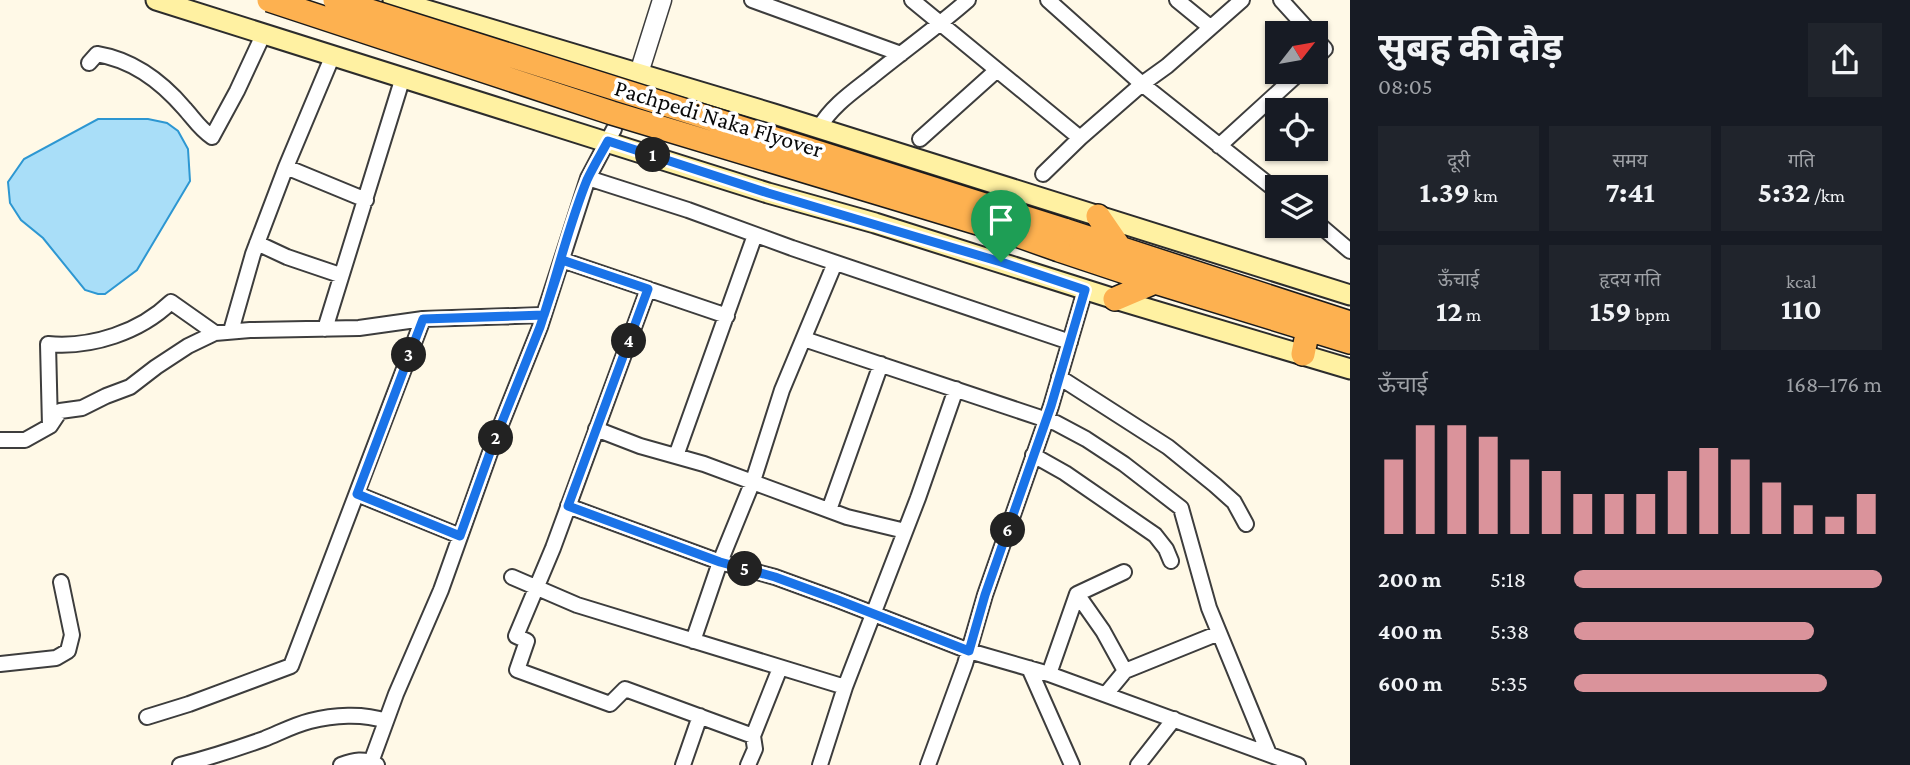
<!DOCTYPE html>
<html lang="hi">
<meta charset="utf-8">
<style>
:root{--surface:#171b24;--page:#20242c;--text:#f1f3f6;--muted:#9ea1a6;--accent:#da939b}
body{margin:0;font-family:"Crimson Pro","Noto Sans Devanagari",serif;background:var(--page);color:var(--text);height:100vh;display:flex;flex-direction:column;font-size:26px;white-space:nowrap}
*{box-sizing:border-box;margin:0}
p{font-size:23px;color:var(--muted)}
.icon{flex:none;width:38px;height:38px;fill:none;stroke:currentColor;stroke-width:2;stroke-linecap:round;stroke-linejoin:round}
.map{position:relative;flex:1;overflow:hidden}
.details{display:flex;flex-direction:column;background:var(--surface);width:560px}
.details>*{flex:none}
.needle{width:46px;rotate:59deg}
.tools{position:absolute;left:1265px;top:21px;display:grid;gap:14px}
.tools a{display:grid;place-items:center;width:63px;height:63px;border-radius:0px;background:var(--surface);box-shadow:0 2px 5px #0004;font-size:35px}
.pin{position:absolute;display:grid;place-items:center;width:60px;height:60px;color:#fff;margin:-72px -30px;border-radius:50% 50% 50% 0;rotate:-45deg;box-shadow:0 0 7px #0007}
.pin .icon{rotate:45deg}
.km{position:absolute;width:35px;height:35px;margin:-18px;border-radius:50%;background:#222;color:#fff;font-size:19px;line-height:35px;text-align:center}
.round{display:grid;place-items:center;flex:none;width:74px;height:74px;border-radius:0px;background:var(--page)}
.headline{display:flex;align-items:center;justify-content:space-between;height:119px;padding:0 28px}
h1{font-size:38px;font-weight:700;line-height:52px}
.figures{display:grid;grid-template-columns:repeat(3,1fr);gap:10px;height:119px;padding:7px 28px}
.figures div{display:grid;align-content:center;border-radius:0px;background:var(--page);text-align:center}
.figures b{font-size:30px;font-weight:700}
.figures small{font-size:19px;font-weight:400}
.figures p{font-size:19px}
.chart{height:196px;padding:14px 28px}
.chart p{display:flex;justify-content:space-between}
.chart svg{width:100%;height:126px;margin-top:7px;stroke:var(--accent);stroke-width:6}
ul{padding:0 28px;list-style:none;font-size:23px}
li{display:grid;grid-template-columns:112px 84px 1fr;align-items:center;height:52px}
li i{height:18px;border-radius:9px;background:var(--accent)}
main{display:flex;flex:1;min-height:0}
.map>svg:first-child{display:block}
.water{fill:#a9def8;stroke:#2d97d2;stroke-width:2}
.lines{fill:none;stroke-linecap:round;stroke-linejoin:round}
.minor-casing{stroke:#3d3d3d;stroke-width:18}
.tertiary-casing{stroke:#3d3d3d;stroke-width:21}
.secondary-casing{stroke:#2c2c2c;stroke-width:23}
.trunk-casing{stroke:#1b1b1b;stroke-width:26}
.minor{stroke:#fff;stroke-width:14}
.tertiary{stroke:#fff;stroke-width:18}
.secondary{stroke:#fff1a2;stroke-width:19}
.trunk{stroke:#fdb150;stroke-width:23}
.trunk-bridge-casing{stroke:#1b1b1b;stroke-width:26;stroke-linecap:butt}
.trunk-bridge{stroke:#fdb150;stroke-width:23}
.route-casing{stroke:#fff;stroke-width:14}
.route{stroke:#1a73e8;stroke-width:9}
.labels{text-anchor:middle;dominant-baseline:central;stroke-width:7;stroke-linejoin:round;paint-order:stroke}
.street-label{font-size:24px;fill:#0a0a0a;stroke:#fff}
</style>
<main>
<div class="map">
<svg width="1350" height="765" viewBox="0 0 1350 765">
<rect width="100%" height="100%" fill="#fff9e7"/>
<path class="water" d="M 98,119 L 148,119 L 167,123 L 178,131 L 188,149 L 190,181 L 137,270 L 105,294 L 98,294 L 85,290 L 43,238 L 21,220 L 10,203 L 8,182 L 24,159 Z"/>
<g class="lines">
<g class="minor-casing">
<path id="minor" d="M 752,0 L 901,54
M 912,0 L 1080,138
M 1048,0 L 1142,84 L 1278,192
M 1177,0 L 1210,27
M 1281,0 L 1311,33
M 1316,39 L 1325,49 L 1316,58
M 89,63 L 97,54 C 133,60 162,82 185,109 C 194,119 200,129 212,137 L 237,91 L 264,33
M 819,128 C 831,107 851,93 869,79 C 902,52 936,28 968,0
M 920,139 L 997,70
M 1219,146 L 1300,72
M 286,167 L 366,200
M 1043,174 L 1080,138 L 1142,84 L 1167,66 L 1242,0
M 588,178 L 688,210 L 792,248 L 1070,342
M 1316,222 L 1350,251
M 257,243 L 287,257 L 340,275
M 562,260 L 727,316
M 648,289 L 553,548 L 516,636 L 527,641 L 517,670 L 610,704 L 625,689 L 753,736
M 325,329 L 403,77
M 231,331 L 253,254 L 286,167 L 333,55
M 804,339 L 1056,423 L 1086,439 L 1124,464 L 1181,508 L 1209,608 L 1269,754
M 1059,377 L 1168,447 L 1215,485 L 1234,502 L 1246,524
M 50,426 L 48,344 C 92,348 140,332 171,302 L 215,333
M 596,429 L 640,446 L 704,464 L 847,517 L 905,531
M 0,440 L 25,440 L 50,426 L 60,411 L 82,408 L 106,396 L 130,387 L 156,367 L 188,346 L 215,333 L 250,330 L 359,328 L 423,319 L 544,315
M 1033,455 L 1065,473 L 1155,535 L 1166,549 L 1171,561
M 676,456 L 755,235
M 357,494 L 460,536
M 568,506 L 720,562 L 775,577 L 838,600 L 969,651 L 1049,674 L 1298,765
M 829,510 L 881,364
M 512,577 L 577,605 L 845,687
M 1077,594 L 1124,572
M 693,641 L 720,562 L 753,481 L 782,390 L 835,263
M 0,664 L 56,658 L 68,651 L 72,635 L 61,582
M 1029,668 L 1072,765
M 1049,674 L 1077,594 L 1103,631 L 1125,671
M 1106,694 L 1125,671 L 1219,633
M 147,717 L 189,704 L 291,666 L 423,319
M 180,765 C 208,758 236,749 264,739 C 279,733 294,725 310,721 C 333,715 363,713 386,721
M 341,765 C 354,760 364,758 377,765
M 370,765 L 396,694 L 441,590 L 492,447 L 540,327 L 588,178 L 614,129
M 683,765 L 700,716
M 748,765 L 755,749 L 753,736 L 780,668
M 820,765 L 845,687 L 918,498 L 956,389
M 928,765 L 965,664 L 985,595 L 1051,406 L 1085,290
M 1138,765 L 1174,719"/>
</g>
<g class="tertiary-casing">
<path id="tertiary" d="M 639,73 L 662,0"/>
</g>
<g class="secondary-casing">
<path id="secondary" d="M 156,0 L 768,193 L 875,223 L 1115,299 L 1350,369
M 393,0 L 774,114 L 1350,295"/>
</g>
<g class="trunk-casing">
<path id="trunk" d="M 1098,216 L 1120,248
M 1064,230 L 1350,323
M 1059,250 L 1155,282 L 1350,342
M 1115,299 L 1155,282
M 1303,354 L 1308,329"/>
</g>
<use href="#minor" class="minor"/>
<use href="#tertiary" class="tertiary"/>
<use href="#secondary" class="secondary"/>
<use href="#trunk" class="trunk"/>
<g class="trunk-bridge-casing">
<path id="trunk-bridge" d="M 269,0 L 612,113 L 1011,233 L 1059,250
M 335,0 L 1064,230"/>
</g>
<use href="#trunk-bridge" class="trunk-bridge"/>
</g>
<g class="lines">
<g class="route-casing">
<path id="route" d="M 1001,262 L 768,193 L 608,141 C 601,154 593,167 587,180 C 568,227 556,279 540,327 L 492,447 L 460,536 L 357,494 L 423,319 L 544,315 L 562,260 L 648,289 L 568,506 L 720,562 L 775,577 L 838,600 L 969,651 L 985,595 L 1051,406 L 1085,290 L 1001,262"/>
</g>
<use href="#route" class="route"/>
</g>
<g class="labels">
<g class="street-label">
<text transform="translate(719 118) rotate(17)">Pachpedi Naka Flyover</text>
</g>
</g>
</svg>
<div class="tools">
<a><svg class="needle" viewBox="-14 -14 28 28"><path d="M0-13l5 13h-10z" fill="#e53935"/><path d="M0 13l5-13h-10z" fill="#9ea1a6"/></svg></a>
<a><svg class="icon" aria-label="locate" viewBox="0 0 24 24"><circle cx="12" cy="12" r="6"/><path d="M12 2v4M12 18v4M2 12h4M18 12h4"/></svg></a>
<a><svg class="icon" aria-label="layers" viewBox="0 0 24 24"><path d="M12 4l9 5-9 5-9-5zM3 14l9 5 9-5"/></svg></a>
</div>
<div class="pin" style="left:1001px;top:262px;background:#1e9e55"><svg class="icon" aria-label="arrive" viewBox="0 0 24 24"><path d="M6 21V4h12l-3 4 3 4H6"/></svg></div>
<b class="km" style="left:653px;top:155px">1</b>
<b class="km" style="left:496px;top:438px">2</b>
<b class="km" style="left:409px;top:355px">3</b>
<b class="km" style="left:629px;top:341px">4</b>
<b class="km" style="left:745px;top:569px">5</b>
<b class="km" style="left:1008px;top:530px">6</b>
</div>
<section class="details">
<div class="headline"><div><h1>सुबह की दौड़</h1><p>08:05</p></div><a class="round"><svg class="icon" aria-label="share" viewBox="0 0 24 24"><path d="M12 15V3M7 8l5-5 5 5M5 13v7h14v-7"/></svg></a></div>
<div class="figures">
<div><p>दूरी</p><b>1.39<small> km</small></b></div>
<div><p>समय</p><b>7:41</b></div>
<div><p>गति</p><b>5:32<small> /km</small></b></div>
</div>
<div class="figures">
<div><p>ऊँचाई</p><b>12<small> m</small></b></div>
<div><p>हृदय गति</p><b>159<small> bpm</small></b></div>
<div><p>kcal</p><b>110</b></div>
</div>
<div class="chart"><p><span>ऊँचाई</span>168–176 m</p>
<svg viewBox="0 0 160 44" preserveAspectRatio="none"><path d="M5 44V18M15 44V6M25 44V6M35 44V10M45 44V18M55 44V22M65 44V30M75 44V30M85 44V30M95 44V22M105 44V14M115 44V18M125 44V26M135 44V34M145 44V38M155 44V30"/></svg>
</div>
<ul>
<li><b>200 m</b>5:18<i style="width:100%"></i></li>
<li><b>400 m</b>5:38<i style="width:78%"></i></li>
<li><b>600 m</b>5:35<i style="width:82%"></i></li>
</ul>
</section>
</main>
